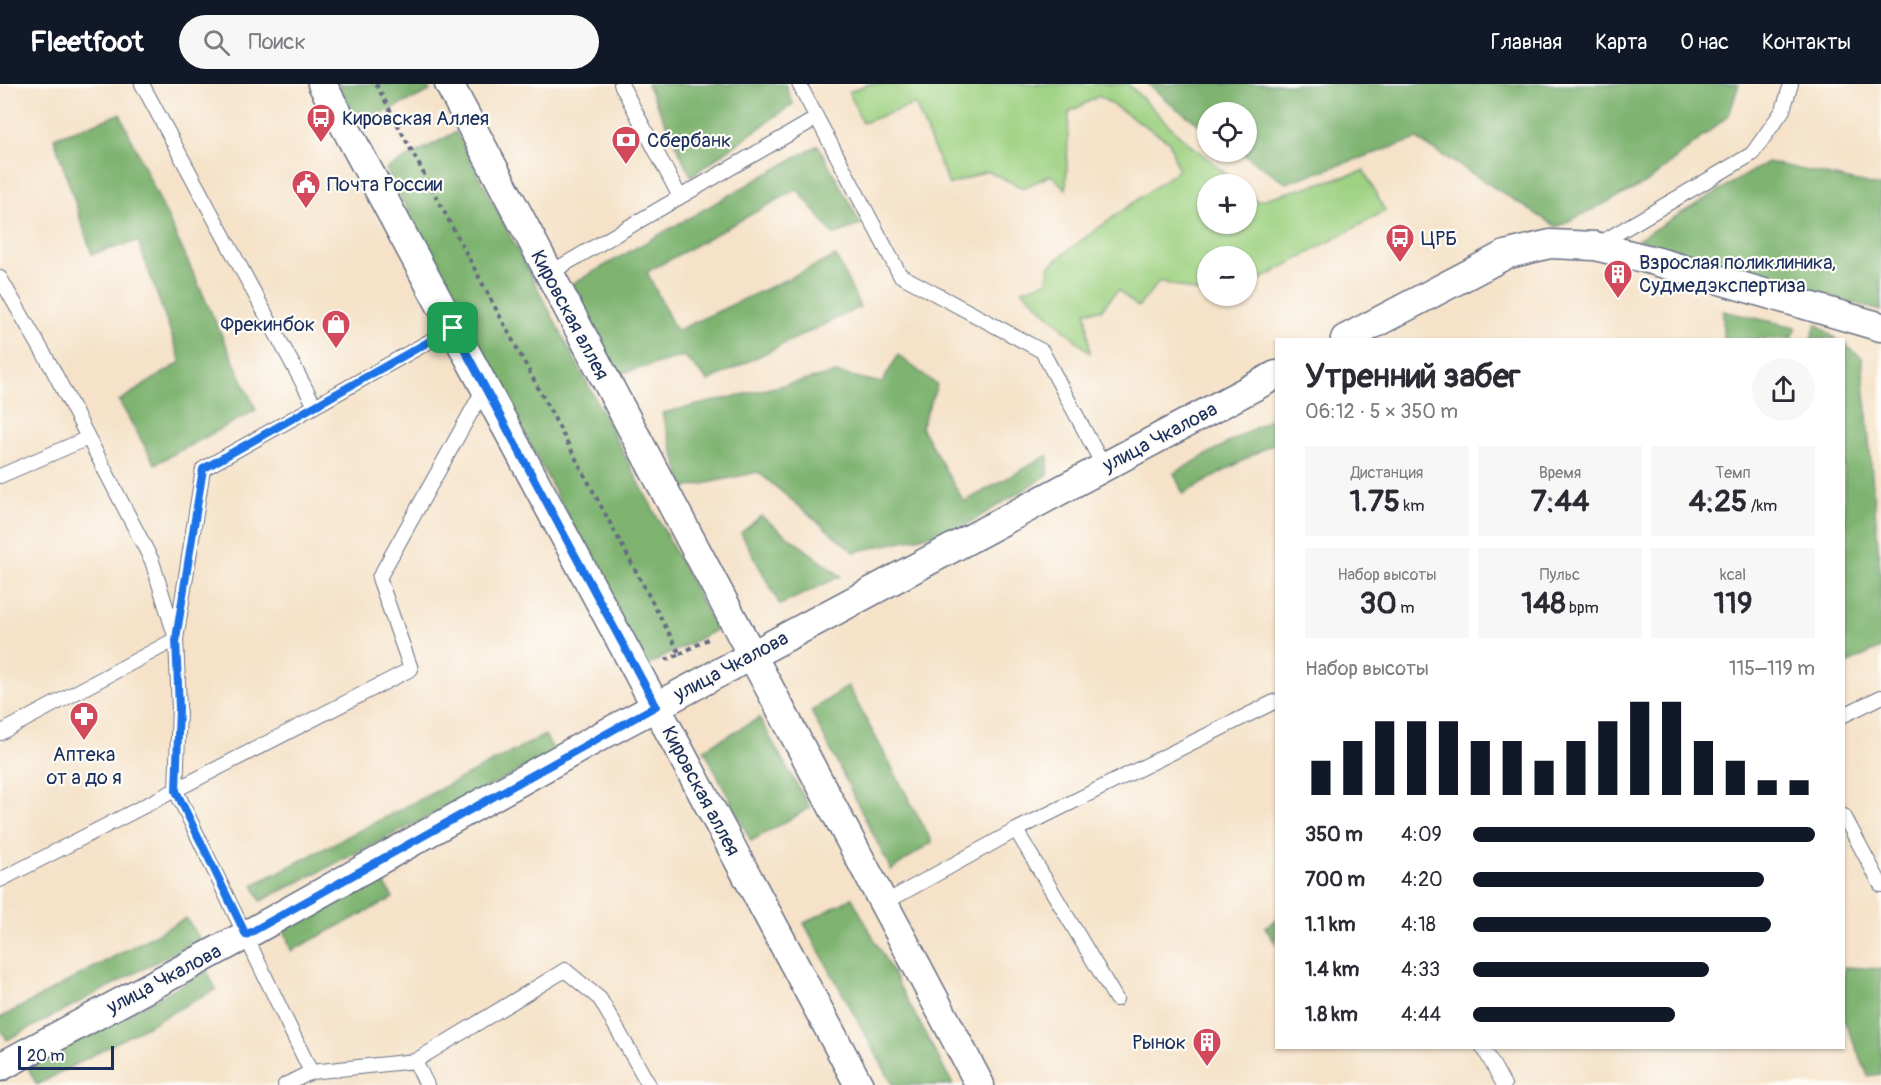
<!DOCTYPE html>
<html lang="ru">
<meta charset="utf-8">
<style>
:root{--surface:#fff;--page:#f7f7f7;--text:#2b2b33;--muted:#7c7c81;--accent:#111827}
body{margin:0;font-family:Pangolin,sans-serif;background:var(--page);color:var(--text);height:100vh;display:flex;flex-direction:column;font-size:22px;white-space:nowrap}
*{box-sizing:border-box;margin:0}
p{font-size:20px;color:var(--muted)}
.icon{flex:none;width:33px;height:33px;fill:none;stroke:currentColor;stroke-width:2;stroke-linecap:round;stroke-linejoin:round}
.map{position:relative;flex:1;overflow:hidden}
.drawer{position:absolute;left:1275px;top:254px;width:570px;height:711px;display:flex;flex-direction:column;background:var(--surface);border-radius:0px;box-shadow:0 2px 4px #0004}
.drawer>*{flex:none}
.tools{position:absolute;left:1197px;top:18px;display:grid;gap:12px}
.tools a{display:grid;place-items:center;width:60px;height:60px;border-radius:50%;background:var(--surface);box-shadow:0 2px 4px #0004;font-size:30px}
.scale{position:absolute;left:18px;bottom:15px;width:96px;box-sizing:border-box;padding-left:6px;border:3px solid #1b2f5e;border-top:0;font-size:16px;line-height:21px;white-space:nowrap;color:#1b2f5e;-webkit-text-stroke:4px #fdfcf7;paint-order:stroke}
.pin{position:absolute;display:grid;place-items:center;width:51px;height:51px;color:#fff;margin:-26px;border-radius:12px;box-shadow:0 3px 9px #0006}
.round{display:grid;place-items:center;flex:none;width:63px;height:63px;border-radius:32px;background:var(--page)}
.head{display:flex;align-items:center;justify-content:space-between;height:102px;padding:0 30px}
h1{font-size:33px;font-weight:700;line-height:45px}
.stats{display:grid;grid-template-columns:repeat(3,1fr);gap:9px;height:102px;padding:6px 30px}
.stats div{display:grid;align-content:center;border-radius:0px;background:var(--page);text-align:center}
.stats b{font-size:30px;font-weight:700}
.stats small{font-size:16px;font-weight:400}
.stats p{font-size:16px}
.chart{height:168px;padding:12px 30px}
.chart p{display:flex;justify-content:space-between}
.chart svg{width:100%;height:108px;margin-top:6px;stroke:var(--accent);stroke-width:6}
ul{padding:0 30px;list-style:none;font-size:20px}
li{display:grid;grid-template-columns:96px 72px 1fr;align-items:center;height:45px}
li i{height:15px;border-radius:8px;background:var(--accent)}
header{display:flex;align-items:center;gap:36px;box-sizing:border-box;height:84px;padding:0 30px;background:var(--accent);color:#fff}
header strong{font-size:28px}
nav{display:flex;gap:33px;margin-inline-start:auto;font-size:21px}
.search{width:420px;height:54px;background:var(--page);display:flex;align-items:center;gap:15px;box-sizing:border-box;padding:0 21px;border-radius:33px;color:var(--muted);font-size:22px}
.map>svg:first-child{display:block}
.green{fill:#9ed181;stroke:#5c8070;stroke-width:1.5}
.forest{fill:#7eb36f;stroke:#4c7166;stroke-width:1.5}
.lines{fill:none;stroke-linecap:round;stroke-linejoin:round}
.service-casing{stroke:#676e83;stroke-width:16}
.minor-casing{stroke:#676e83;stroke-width:31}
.path{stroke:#676e83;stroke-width:4;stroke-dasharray:4.5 4.5;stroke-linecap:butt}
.service{stroke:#fff;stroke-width:14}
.minor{stroke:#fff;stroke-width:28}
.route-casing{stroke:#fff;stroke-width:12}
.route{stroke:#1a73e8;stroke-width:8}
.labels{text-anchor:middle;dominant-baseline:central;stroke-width:4.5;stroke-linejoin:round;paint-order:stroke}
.poi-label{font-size:20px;fill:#1b2f5e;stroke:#fdfcf7;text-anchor:start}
.street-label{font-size:20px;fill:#1b2f5e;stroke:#fdfcf7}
</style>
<header>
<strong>Fleetfoot</strong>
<div class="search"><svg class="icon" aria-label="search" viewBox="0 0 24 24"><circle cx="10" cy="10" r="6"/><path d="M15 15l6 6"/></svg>Поиск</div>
<nav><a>Главная</a><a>Карта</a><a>О нас</a><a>Контакты</a></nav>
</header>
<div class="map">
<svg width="1881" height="1001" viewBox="0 0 1881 1001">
<rect width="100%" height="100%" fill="#fdfcf7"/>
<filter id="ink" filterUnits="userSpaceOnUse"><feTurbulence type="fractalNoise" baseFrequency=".0167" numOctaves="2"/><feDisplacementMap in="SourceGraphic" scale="12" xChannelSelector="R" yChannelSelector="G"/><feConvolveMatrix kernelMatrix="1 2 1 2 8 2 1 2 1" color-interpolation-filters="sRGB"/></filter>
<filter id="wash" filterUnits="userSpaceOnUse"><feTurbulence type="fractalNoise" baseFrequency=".008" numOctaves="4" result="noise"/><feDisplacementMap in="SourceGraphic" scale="24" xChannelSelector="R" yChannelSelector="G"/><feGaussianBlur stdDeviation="1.35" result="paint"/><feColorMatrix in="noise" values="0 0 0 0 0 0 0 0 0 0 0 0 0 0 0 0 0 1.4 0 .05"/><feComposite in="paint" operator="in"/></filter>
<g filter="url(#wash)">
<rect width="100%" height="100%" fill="#f5e2c8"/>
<path class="green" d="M 868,0 L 1128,0 L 1179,51 L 1238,100 L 1208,100 L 1208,140 L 1246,140 L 1247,108 L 1257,117 L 1364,87 L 1385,127 L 1247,203 L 1246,172 L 1208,172 L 1207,211 L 1160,197 L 1138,223 L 1118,206 L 1101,226 L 1086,227 L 1090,269 L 1022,206 L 1046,198 L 1050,182 L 1067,167 L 1178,86 L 1169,57 L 1099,12 L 1069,28 L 1066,105 L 1051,91 L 1023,104 L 987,87 L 949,101 L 915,20 L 862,39 L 849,8 Z"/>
<path class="forest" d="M 338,0 L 426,0 L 430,7 L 360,40 Z
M 647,0 L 785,0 L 793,20 L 691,92 Z
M 1148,0 L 1739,0 L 1729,31 L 1646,99 L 1557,143 L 1417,55 L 1286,99 L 1240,68 L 1246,68 L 1246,28 L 1208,28 L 1207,46 L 1173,22 Z
M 120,30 L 256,326 L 155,380 L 119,317 L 181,278 L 138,157 L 92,170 L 54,54 Z
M 456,48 L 716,546 L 646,582 L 386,85 Z
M 818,61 L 861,140 L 834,151 L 797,105 L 647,188 L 676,247 L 836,172 L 860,223 L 708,297 L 684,272 L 619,290 L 572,200 Z
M 1767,78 L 1881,103 L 1881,227 L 1638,155 Z
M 1723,227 L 1796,243 L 1791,255 L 1723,255 Z
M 1816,240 L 1817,240 L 1836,255 L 1811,255 Z
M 1844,260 L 1862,274 L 1881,495 L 1881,564 L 1844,581 Z
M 898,271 L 937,301 L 921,343 L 964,418 L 1048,371 L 1048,391 L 961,444 L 854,468 L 758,388 L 684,404 L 662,329 L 837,289 L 882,299 Z
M 1276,332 L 1276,358 L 1183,410 L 1174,389 Z
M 761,432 L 841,492 L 780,521 L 741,449 Z
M 848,602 L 932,758 L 891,786 L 811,627 Z
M 759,634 L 810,724 L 751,757 L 704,665 Z
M 545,651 L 555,669 L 261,817 L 253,801 Z
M 382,795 L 393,814 L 291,867 L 284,844 Z
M 852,814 L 953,1001 L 893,1001 L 804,839 Z
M 186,834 L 200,855 L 7,956 L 0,943 L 0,934 Z
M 1276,836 L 1276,860 L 1265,843 Z
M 1844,883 L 1881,885 L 1881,990 L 1868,992 L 1844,936 Z
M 207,887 L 216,905 L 37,1001 L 28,984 Z"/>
</g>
<g filter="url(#ink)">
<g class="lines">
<g class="service-casing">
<path id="service" d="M 142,0 L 315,322 L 453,244
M 799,0 L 900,191 L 1042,267 L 1104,383
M 680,113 L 817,34
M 1597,161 L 1752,70 L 1783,26 L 1791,0
M 548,190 L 680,113 L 621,0
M 0,194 L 51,282 L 152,477 L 176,555 L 179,624 L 176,707 L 311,988 L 415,977 L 427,1001
M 0,392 L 88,354
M 1844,631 L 1881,613
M 0,649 L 176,555 L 203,385 L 315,322
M 1844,732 L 1881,801
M 1016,746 L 1116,915
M 0,796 L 411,585 L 379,494 L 485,303
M 884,819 L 1016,746 L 1276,617
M 1483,963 L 1504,1001
M 415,977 L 565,886 L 600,915 L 649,1001
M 285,1001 L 311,988"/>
</g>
<g class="minor-casing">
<path id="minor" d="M 322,0 L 859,1001
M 449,0 L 980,1001
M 1345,255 L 1505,171 L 1550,160 L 1595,162 L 1655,177 L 1881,243
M 0,983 L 246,851 L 599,653 L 1276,291"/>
</g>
<path class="path" d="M 376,0 L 680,570 L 666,576
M 680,570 L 708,555"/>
<use href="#service" class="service"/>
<use href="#minor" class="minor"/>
</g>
</g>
<g class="lines" filter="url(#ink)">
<g class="route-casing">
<path id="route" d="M 453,244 L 656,622 L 246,851 L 176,707 L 179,624 L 176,555 L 203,385 Z"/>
</g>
<use href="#route" class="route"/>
</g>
<defs>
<g id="bus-pin" transform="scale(1.5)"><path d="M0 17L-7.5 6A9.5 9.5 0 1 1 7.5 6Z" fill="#d1495b" stroke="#fdfcf7"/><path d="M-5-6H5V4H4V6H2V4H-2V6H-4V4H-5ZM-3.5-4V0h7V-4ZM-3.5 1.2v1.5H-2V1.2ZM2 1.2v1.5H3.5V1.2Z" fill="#fff"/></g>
<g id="bank-pin" transform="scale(1.5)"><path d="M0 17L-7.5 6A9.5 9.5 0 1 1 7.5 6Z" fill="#d1495b" stroke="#fdfcf7"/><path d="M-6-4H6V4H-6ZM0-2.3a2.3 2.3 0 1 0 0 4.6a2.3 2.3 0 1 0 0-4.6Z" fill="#fff"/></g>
<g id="civic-pin" transform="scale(1.5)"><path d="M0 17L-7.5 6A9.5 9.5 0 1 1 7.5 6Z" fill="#d1495b" stroke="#fdfcf7"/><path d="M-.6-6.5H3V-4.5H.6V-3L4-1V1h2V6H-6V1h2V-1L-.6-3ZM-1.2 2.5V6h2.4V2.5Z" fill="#fff"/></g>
<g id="building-pin" transform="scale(1.5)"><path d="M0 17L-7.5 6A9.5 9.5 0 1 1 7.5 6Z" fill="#d1495b" stroke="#fdfcf7"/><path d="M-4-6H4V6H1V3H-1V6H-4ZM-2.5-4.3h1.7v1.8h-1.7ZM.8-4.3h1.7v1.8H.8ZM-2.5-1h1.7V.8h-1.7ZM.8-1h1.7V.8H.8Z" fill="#fff"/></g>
<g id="shop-pin" transform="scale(1.5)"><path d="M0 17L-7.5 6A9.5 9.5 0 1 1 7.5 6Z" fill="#d1495b" stroke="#fdfcf7"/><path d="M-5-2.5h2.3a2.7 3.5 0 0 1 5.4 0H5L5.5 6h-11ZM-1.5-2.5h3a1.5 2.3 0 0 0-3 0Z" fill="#fff"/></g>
<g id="pharmacy-pin" transform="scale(1.5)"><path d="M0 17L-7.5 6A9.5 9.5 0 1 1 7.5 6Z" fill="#d1495b" stroke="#fdfcf7"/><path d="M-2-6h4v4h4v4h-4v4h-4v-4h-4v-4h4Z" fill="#fff"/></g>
</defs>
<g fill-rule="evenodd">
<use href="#bus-pin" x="321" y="34"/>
<use href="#bank-pin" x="626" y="56"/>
<use href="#civic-pin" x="306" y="100"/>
<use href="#bus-pin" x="1400" y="154"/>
<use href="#building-pin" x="1618" y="190"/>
<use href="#shop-pin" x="336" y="240"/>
<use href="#pharmacy-pin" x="84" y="632"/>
<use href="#building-pin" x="1207" y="958"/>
</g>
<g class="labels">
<g class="poi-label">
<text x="342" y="34">Кировская Аллея</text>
<text x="647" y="56">Сбербанк</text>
<text x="327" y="100">Почта России</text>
<text x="1421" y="154">ЦРБ</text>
<text x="1639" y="178">Взрослая поликлиника,<tspan x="1639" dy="23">Судмедэкспертиза</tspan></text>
<text x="315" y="240" text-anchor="end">Фрекинбок</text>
<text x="84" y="670" text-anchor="middle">Аптека<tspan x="84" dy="23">от а до я</tspan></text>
<text x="1186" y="958" text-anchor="end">Рынок</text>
</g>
<g class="street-label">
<text transform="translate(570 231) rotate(62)">Кировская аллея</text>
<text transform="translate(1160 353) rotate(-28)">улица Чкалова</text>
<text transform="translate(731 582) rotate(-28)">улица Чкалова</text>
<text transform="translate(701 707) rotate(62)">Кировская аллея</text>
<text transform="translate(164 895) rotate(-28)">улица Чкалова</text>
</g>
</g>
</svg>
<div class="tools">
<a><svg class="icon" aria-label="locate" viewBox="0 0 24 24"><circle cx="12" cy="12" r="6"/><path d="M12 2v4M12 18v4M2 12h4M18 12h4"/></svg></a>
<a>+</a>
<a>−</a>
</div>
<div class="scale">20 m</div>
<div class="pin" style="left:453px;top:244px;background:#1e9e55"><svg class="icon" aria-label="arrive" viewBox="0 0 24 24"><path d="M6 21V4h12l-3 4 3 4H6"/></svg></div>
<section class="drawer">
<div class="head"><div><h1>Утренний забег</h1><p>06:12 · 5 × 350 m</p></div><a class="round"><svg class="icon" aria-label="share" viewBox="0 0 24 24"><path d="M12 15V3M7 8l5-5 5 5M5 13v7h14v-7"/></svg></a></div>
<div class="stats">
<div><p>Дистанция</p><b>1.75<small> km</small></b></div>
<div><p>Время</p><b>7:44</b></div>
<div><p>Темп</p><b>4:25<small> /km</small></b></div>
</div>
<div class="stats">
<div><p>Набор высоты</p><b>30<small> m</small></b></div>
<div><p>Пульс</p><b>148<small> bpm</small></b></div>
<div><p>kcal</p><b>119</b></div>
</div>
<div class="chart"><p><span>Набор высоты</span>115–119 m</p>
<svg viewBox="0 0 160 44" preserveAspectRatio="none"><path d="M5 44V30M15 44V22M25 44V14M35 44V14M45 44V14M55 44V22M65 44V22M75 44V30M85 44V22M95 44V14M105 44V6M115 44V6M125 44V22M135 44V30M145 44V38M155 44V38"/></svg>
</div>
<ul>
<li><b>350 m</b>4:09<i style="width:100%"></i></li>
<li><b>700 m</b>4:20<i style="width:85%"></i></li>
<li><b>1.1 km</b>4:18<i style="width:87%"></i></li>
<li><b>1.4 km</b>4:33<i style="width:69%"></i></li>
<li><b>1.8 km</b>4:44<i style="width:59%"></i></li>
</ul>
</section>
</div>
